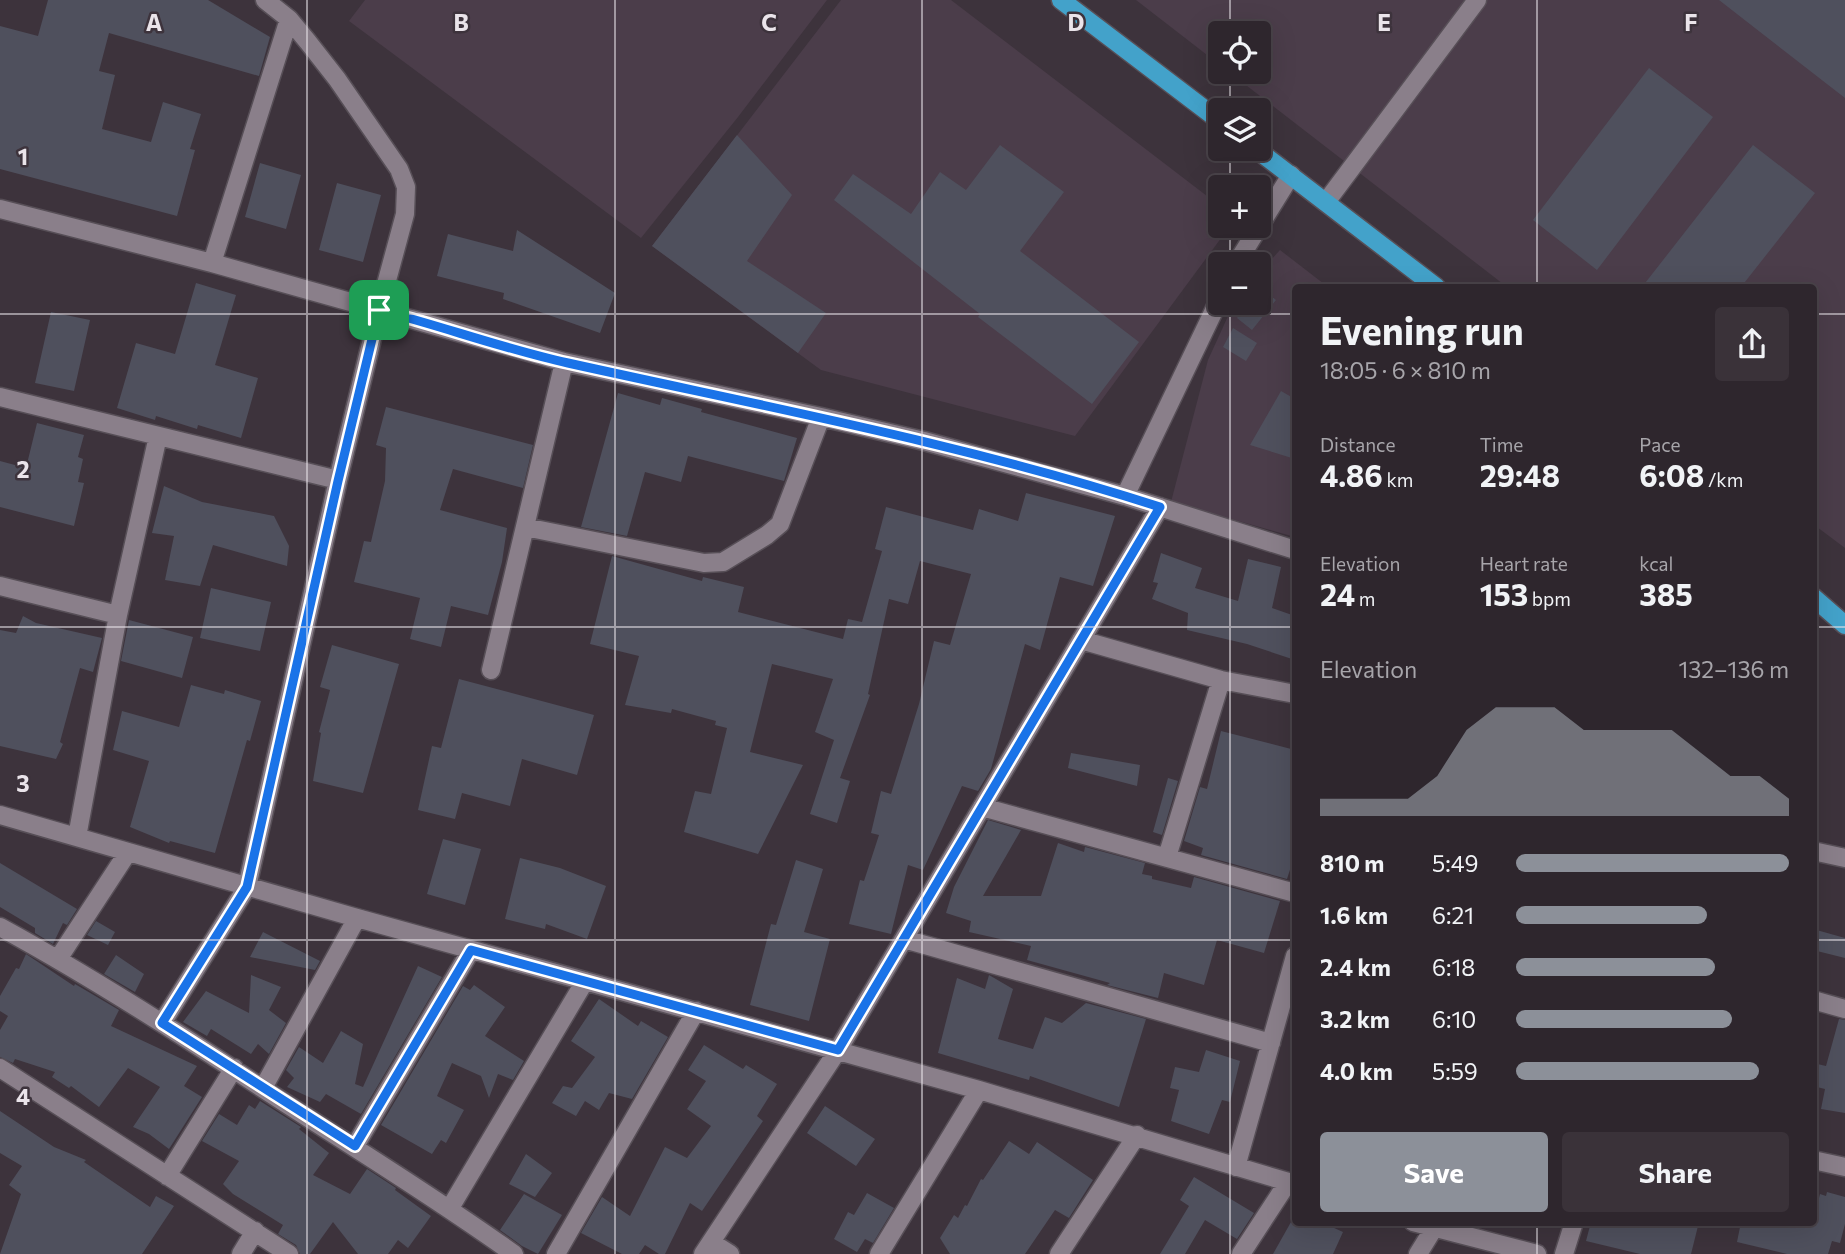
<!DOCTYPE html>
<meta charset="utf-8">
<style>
:root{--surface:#2e262d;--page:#3a3239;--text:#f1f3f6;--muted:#a7a5aa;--line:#494349;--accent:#8c9099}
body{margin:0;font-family:Commissioner,sans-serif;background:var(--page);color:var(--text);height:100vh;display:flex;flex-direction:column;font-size:26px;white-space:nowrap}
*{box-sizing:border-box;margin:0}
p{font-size:23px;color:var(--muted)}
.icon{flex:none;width:38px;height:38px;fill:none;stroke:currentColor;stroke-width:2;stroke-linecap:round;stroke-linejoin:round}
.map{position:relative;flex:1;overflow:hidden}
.drawer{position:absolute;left:1292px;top:284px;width:525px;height:942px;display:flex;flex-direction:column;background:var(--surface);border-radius:7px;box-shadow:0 7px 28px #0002,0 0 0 2px var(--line)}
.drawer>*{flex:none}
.fabs{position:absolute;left:1208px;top:21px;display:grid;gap:14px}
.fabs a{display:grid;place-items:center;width:63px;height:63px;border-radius:7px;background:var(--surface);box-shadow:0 7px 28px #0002,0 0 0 2px var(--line);font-size:35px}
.pin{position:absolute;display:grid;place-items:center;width:60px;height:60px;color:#fff;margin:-30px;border-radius:14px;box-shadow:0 4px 10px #0006}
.round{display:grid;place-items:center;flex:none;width:74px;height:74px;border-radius:7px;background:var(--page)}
.headline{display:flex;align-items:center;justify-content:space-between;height:119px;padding:0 28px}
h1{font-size:38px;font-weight:700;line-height:52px}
.stats{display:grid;grid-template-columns:repeat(3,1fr);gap:10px;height:119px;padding:7px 28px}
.stats div{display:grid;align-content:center}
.stats b{font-size:30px;font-weight:700}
.stats small{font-size:19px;font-weight:400}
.stats p{font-size:19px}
.chart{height:196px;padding:14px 28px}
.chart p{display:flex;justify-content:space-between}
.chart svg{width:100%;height:126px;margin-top:7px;fill:var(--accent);opacity:.7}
.button{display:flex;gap:14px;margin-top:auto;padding:14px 28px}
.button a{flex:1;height:80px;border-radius:7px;background:var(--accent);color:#fff;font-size:28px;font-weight:700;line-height:80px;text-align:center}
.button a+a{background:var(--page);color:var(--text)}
ul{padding:0 28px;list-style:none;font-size:23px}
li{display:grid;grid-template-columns:112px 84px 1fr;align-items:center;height:52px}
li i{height:18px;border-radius:9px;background:var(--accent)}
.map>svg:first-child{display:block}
.built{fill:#4b3d4a}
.building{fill:#4f505d}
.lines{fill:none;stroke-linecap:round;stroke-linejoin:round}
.minor-casing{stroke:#574f57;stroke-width:21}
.major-casing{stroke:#574f57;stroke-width:21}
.minor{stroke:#8a7f8a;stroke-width:18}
.major{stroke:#43a2ca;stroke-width:18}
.route-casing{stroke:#fff;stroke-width:14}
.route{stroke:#1a73e8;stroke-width:9}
.grid{fill:none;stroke:#eae4ea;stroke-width:2;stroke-opacity:0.55}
.grid-label{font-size:23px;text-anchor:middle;font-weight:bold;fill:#eae4ea;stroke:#3d333c;stroke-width:5;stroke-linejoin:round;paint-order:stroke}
</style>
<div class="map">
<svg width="1845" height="1254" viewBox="0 0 1845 1254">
<rect width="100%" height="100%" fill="#3d333c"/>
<path class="built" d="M 365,0 L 827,0 L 738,117 L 641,238 L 349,21 Z
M 841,0 L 951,0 L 1220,206 L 1220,226 L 1230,226 L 1075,436 L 821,370 L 652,246 Z
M 1136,0 L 1845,0 L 1845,548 L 1813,524 L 1813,287 L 1507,287 L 1229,72 L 1258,72 L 1258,33 L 1220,33 L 1220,65 Z
M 1280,250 L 1328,287 L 1295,287 L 1295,537 L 1171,502 L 1208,360 L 1234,303 L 1258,303 L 1258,274 Z"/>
<path class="building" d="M 48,0 L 208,0 L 270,37 L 259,76 L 109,33 L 99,71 L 115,75 L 102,129 L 151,142 L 163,102 L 201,114 L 190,149 L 195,150 L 177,216 L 0,169 L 0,26 L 38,36 Z
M 1719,0 L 1845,0 L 1845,98 Z
M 1649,68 L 1713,117 L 1597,270 L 1533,220 Z
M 737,135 L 792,195 L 747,261 L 826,313 L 798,353 L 652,246 Z
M 1000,145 L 1064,192 L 1020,251 L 1139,342 L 1092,404 L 978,317 L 980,314 L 834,200 L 853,174 L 911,214 L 940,172 L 966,190 Z
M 1753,145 L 1815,193 L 1741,287 L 1642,287 Z
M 260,163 L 301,175 L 286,229 L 245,217 Z
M 337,183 L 381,195 L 363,262 L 319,250 Z
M 517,230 L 615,293 L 600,333 L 503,299 L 504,293 L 437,276 L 448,234 L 513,251 Z
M 196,283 L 236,295 L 215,365 L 258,378 L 241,438 L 198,425 L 197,429 L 156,416 L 155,420 L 117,408 L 136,343 L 175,354 Z
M 1261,288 L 1276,300 L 1252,330 L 1237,318 L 1249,303 L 1258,303 L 1258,291 Z
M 51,312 L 90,320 L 74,391 L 35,383 Z
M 1233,328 L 1257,343 L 1246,361 L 1223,347 Z
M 1281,391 L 1295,399 L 1295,459 L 1250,445 Z
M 618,393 L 660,405 L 662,398 L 702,409 L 701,412 L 797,438 L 784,481 L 688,456 L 681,482 L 645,472 L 627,536 L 581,527 Z
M 386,407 L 533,445 L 523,488 L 453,469 L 440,510 L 507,528 L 502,562 L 488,615 L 451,606 L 441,647 L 410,639 L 420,598 L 354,582 L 364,541 L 371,542 L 385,481 L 386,448 L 376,445 Z
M 37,423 L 84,435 L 78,457 L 83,459 L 78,482 L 84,483 L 74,526 L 0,507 L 0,461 L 26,468 Z
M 164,486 L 202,502 L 274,516 L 289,546 L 287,566 L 213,545 L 200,586 L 165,580 L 174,536 L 152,533 Z
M 1026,493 L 1115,516 L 1093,586 L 1060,577 L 1040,650 L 1025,644 L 991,769 L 978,791 L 962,786 L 923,870 L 908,865 L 891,934 L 849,924 L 860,880 L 864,881 L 879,835 L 871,833 L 881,791 L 891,794 L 919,704 L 934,641 L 950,645 L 971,574 L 920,561 L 908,604 L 889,599 L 868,694 L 870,695 L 840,778 L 850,781 L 837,823 L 810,814 L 834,740 L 815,732 L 833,679 L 772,664 L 750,752 L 803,765 L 758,854 L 684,832 L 695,791 L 711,794 L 727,728 L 715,725 L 716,721 L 672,709 L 671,713 L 625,705 L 639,656 L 590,644 L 612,556 L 702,581 L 703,577 L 744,587 L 738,612 L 843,639 L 848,619 L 862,622 L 882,551 L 875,549 L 886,507 L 973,530 L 979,509 L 1018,521 Z
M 1161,553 L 1202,568 L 1195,588 L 1238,601 L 1248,559 L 1281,567 L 1272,608 L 1295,616 L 1295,660 L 1247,644 L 1187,630 L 1188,613 L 1152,599 L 1158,583 L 1153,582 Z
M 211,588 L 271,602 L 260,651 L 200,638 Z
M 23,616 L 36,623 L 102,638 L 93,672 L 80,668 L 60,742 L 63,744 L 56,759 L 0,746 L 0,630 L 16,633 Z
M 129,620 L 193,637 L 182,678 L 121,661 Z
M 332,645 L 399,664 L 363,793 L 313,781 L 321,733 L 319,732 L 330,690 L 320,687 Z
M 459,679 L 594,715 L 577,775 L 522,759 L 510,806 L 462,793 L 455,819 L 418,810 L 432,746 L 441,748 Z
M 191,685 L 224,694 L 225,690 L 261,701 L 250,741 L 247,740 L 215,853 L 170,841 L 169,843 L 130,827 L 149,761 L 113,750 L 122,711 L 179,727 Z
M 1221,731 L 1295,750 L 1295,854 L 1287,879 L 1201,855 L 1203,848 L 1184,841 L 1200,787 L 1207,789 Z
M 1071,753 L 1140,765 L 1137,786 L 1068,768 Z
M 1168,778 L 1178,781 L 1162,835 L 1153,832 Z
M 988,820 L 1021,830 L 983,896 L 1041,896 L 1058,843 L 1084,852 L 1085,847 L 1145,863 L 1142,874 L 1152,876 L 1152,879 L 1191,888 L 1194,877 L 1280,901 L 1264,953 L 1217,940 L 1204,985 L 1164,973 L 1158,998 L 1107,985 L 1110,983 L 1027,960 L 1031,946 L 969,932 L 971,921 L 946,913 L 954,887 Z
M 443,839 L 481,849 L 465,905 L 427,894 Z
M 520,858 L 560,868 L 606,886 L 587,939 L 546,924 L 545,929 L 505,919 Z
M 796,860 L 823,869 L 804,932 L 830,939 L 809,1021 L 750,1005 L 771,924 L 776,925 Z
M 0,863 L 77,909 L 67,925 L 63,923 L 53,944 L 35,933 L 35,928 L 0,907 Z
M 96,921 L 115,932 L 108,945 L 87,935 Z
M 1813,929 L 1845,938 L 1845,958 L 1813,950 Z
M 263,932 L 320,961 L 315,970 L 250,957 Z
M 26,954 L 74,986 L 75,984 L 119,1010 L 111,1026 L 197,1066 L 184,1086 L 202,1097 L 169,1149 L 149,1134 L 133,1127 L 160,1087 L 128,1068 L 99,1107 L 71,1086 L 69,1088 L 52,1077 L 55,1072 L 15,1059 L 13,1063 L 0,1057 L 0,1030 L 8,1016 L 0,1011 L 0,996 L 16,968 L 19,969 Z
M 116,955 L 144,974 L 135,992 L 104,974 Z
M 418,966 L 442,977 L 361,1114 L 326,1094 L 320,1102 L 287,1087 L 294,1078 L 286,1070 L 299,1047 L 323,1063 L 341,1031 L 363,1044 L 355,1084 L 363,1087 Z
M 251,975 L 281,987 L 269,1010 L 286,1023 L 269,1054 L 258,1044 L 251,1054 L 211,1029 L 207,1036 L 183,1022 L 206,991 L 249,1013 Z
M 989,975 L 1013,989 L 998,1039 L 1033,1049 L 1045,1017 L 1062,1023 L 1086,1003 L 1146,1019 L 1119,1107 L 1030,1076 L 1029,1080 L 938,1053 L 957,978 L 985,989 Z
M 474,985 L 505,1007 L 485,1036 L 524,1061 L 513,1080 L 498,1074 L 489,1098 L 481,1076 L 452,1063 L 437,1096 L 464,1110 L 446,1143 L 441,1140 L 432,1154 L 381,1125 L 463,986 L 470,990 Z
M 599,999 L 638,1026 L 641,1021 L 668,1037 L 632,1099 L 609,1093 L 599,1110 L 585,1101 L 576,1116 L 552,1103 L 563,1086 L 572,1088 L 595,1057 L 571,1041 Z
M 1839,1019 L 1845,1020 L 1845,1113 L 1821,1109 L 1825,1089 L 1813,1086 L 1813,1063 L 1826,1066 Z
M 704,1045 L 743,1069 L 746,1065 L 777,1084 L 757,1116 L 763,1121 L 702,1211 L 690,1203 L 665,1254 L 659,1254 L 645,1245 L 639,1254 L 622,1254 L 581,1233 L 602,1197 L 630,1216 L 665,1147 L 687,1158 L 711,1126 L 687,1109 L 706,1081 L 688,1070 Z
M 1206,1050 L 1240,1061 L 1230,1102 L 1222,1100 L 1209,1134 L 1171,1121 L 1179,1090 L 1170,1088 L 1175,1067 L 1199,1072 Z
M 260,1101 L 301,1127 L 299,1129 L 329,1153 L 313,1175 L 350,1194 L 367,1169 L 396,1188 L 395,1190 L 431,1216 L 408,1248 L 398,1240 L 388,1254 L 358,1254 L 333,1222 L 310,1254 L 300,1254 L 296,1245 L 278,1234 L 283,1225 L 233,1194 L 223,1184 L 239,1161 L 202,1141 L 219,1114 L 237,1125 L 249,1105 L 255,1109 Z
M 825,1106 L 875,1139 L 856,1166 L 807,1133 Z
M 0,1111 L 54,1147 L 86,1160 L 84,1162 L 150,1207 L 156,1196 L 174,1206 L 142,1254 L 0,1254 L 21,1194 L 9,1185 L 22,1166 L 0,1153 Z
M 1009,1141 L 1029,1154 L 1037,1142 L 1093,1180 L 1069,1218 L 1055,1210 L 1025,1254 L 950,1254 L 940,1238 L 954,1215 L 958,1218 L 965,1205 L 967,1206 L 981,1179 L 983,1180 Z
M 526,1154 L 552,1173 L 535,1197 L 509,1184 Z
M 1194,1177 L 1254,1213 L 1237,1239 L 1205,1220 L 1185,1254 L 1160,1254 L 1189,1206 L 1180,1200 Z
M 1827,1192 L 1845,1197 L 1845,1224 L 1840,1243 L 1832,1241 L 1828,1254 L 1787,1254 L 1737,1242 L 1741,1222 L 1813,1222 L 1820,1194 L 1826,1196 Z
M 867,1193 L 894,1208 L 873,1243 L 865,1239 L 857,1252 L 834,1239 L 848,1212 L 854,1215 Z
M 524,1194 L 562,1215 L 538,1254 L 522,1246 L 500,1230 Z
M 1291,1222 L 1321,1222 L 1343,1232 L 1333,1254 L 1273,1254 Z
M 1591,1222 L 1699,1222 L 1691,1254 L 1640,1254 L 1586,1241 Z"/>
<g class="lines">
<g class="minor-casing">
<path id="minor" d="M 1326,202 L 1477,0
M 0,209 L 212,263 L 564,362 L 821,417 L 924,441 L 1125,496 L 1295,550
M 212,263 L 289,19
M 1236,264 L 1291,175
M 0,397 L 338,480
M 1125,496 L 1220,298
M 525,527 L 704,563 L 723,562 L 767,535 L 780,524 L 821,417
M 0,586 L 118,615
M 1081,640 L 1221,680 L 1295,694
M 491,670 L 564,362
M 982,807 L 1295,893
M 0,815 L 357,918 L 979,1090 L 1295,1184
M 77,837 L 118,615 L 158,436
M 1813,851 L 1845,858
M 1167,857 L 1221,680
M 0,927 C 90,976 176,1031 262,1088 C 346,1143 432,1195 514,1254
M 904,939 L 1271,1043
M 58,959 L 128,852
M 1813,1000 L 1845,1009
M 162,1023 L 247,887 L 338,480 L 379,310 L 405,214 L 406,187 L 399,169 L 337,79 L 308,42 L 289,19 L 265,0
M 0,1068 L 289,1254
M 263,1088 L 357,918
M 355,1146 L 471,950
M 1813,1160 L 1845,1167
M 1236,1167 L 1295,956
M 167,1176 L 234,1068
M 450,1208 L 585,981
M 1413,1222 L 1537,1254
M 711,1242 L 730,1254
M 241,1254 L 255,1231
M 556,1254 L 696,1011
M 703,1254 L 838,1050 L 1160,507
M 879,1254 L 979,1090
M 1059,1254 L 1137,1135
M 1241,1254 L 1288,1182
M 1418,1254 L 1434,1228
M 1564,1254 L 1574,1222"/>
</g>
<g class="major-casing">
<path id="major" d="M 1061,0 L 1220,121
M 1256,149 L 1436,287
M 1813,597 L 1845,625"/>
</g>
<use href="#minor" class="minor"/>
<use href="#major" class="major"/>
</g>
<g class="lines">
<g class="route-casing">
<path id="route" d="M 379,310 C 442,326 504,349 568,363 C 766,407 966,444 1160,507 L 838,1050 L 471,950 L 355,1146 L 162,1023 L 247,887 L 338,481 Z"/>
</g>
<use href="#route" class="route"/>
</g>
<path class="grid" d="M 307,0 L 307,1254M 615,0 L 615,1254M 922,0 L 922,1254M 1230,0 L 1230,33M 1537,0 L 1537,287M 1230,72 L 1230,110M 1230,149 L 1230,187M 1230,226 L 1230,264M 1230,303 L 1230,1254M 0,314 L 1295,314M 1813,314 L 1845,314M 0,627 L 1295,627M 1813,627 L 1845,627M 0,940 L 1295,940M 1813,940 L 1845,940M 1537,1222 L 1537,1254"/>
<g class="grid-label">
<text x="154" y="31">A</text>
<text x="461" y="31">B</text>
<text x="769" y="31">C</text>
<text x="1076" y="31">D</text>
<text x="1384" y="31">E</text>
<text x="1691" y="31">F</text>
<text x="23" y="165">1</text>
<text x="23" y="478">2</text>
<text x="23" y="792">3</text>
<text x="23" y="1105">4</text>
</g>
</svg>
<div class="fabs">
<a><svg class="icon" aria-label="locate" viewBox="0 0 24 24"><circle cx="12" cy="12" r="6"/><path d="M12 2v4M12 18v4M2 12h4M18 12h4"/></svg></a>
<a><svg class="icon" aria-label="layers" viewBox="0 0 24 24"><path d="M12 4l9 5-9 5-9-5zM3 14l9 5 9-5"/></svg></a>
<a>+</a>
<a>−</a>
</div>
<div class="pin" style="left:379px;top:310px;background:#1e9e55"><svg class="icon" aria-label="arrive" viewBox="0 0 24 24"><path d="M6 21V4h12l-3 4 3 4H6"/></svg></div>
<section class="drawer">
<div class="headline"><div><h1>Evening run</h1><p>18:05 · 6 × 810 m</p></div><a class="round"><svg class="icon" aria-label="share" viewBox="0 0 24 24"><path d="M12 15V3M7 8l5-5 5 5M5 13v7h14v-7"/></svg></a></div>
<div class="stats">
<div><p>Distance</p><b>4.86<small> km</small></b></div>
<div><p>Time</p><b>29:48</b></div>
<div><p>Pace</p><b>6:08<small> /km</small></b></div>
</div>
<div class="stats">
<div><p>Elevation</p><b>24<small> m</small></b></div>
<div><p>Heart rate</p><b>153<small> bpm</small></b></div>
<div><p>kcal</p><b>385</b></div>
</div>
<div class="chart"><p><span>Elevation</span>132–136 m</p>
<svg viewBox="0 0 160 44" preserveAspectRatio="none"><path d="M0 44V38L10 38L20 38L30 38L40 30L50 14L60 6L70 6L80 6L90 14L100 14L110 14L120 14L130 22L140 30L150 30L160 38V44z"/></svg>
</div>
<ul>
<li><b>810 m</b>5:49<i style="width:100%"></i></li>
<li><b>1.6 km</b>6:21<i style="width:70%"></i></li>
<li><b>2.4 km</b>6:18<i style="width:73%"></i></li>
<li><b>3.2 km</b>6:10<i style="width:79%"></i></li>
<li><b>4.0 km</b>5:59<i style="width:89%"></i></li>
</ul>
<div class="button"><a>Save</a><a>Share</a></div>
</section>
</div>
